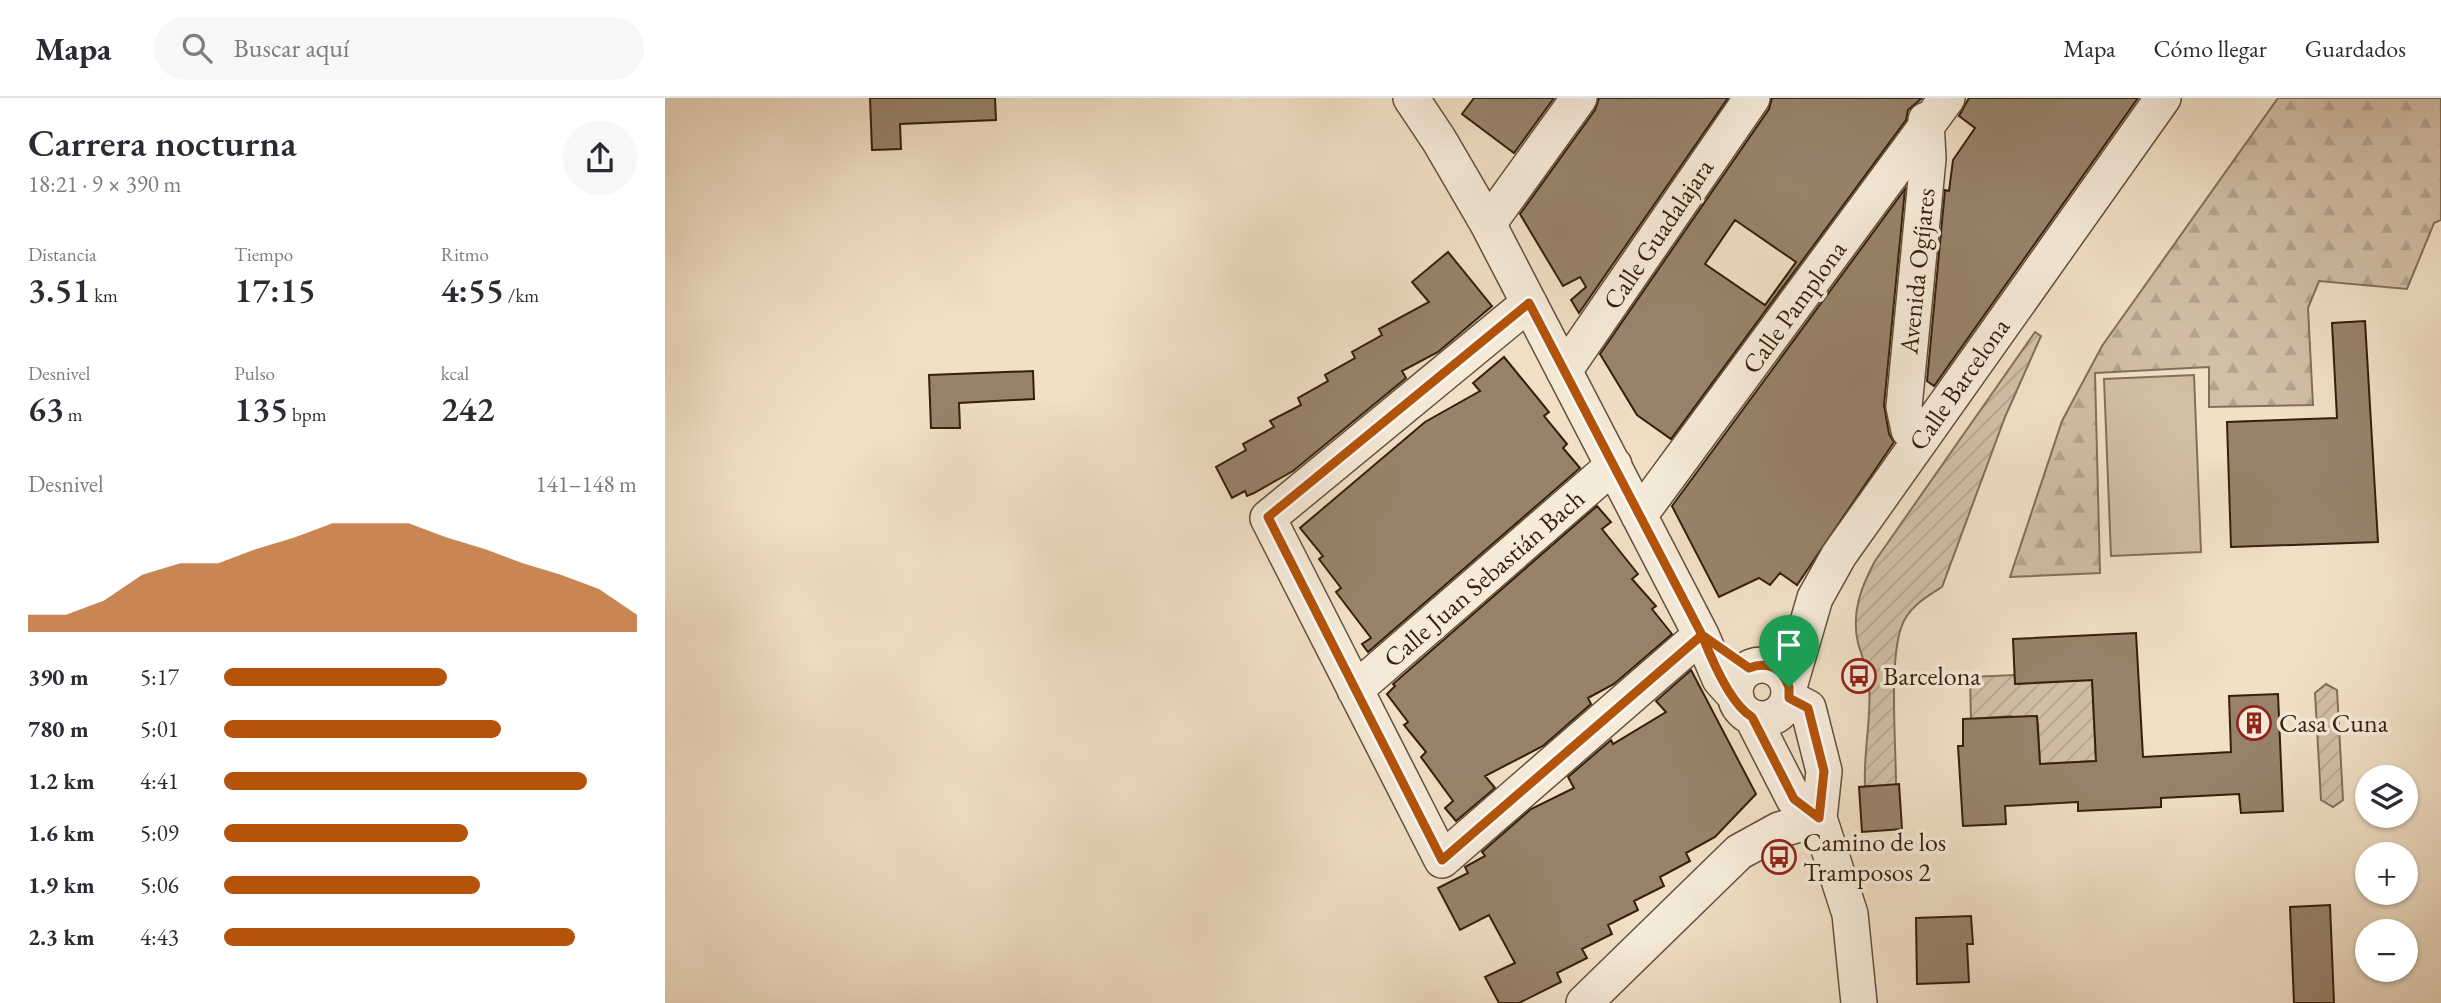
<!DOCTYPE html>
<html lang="es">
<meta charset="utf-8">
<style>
:root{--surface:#fff;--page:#f7f7f7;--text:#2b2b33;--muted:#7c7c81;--line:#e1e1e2;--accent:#b45309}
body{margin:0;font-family:"EB Garamond",serif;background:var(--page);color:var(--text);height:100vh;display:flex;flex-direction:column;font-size:26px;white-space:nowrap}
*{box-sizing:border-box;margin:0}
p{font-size:23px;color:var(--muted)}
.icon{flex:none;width:38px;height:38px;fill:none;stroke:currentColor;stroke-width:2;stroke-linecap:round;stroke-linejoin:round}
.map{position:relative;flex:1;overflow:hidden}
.panel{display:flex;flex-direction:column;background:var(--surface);width:665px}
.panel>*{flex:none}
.buttons{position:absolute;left:1690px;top:667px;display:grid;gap:14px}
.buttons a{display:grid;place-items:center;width:63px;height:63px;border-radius:50%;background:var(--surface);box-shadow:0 2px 5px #0004;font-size:35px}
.pin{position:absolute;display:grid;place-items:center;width:60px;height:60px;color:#fff;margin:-72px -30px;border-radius:50% 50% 50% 0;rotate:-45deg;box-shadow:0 0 7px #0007}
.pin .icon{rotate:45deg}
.round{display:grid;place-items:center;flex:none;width:74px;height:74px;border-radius:37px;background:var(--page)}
.summary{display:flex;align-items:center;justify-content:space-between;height:119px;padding:0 28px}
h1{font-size:38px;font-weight:600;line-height:52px}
.metrics{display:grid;grid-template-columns:repeat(3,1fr);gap:10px;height:119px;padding:7px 28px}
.metrics div{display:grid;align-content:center}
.metrics b{font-size:35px;font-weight:600}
.metrics small{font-size:19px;font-weight:400}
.metrics p{font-size:19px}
.chart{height:196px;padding:14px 28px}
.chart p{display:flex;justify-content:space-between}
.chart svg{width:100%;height:126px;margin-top:7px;fill:var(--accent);opacity:.7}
ul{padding:0 28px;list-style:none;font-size:23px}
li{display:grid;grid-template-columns:112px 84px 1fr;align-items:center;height:52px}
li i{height:18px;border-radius:9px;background:var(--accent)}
header{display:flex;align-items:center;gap:42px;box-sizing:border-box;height:98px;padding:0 35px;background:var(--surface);border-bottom:2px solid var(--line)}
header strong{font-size:33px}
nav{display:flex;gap:38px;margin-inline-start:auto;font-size:24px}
.search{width:490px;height:63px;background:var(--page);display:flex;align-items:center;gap:18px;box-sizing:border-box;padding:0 24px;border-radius:38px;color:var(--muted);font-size:26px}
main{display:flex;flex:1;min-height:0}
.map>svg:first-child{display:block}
.forest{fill:url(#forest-firs);stroke:#846f58;stroke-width:2}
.garden{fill:url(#garden-furrows);stroke:#846f58;stroke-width:2}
.pitch{fill:#d1bfa6;stroke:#846f58;stroke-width:2}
.building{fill:#97836c;stroke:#361f0a;stroke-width:2;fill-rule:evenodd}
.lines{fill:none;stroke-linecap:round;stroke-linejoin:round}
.minor-casing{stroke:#654f39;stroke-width:38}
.minor{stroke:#f6ebda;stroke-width:35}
.route-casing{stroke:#fff;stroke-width:14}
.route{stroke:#b45309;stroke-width:9}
.labels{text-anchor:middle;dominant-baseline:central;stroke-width:7;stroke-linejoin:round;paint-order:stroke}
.street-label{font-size:26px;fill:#361f0a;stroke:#f6ebda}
.poi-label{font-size:26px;fill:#361f0a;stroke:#f6ebda;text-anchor:start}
</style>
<header>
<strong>Mapa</strong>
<div class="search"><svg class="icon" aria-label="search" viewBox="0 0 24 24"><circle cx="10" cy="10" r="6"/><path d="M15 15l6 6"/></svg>Buscar aquí</div>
<nav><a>Mapa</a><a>Cómo llegar</a><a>Guardados</a></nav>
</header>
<main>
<section class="panel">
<div class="summary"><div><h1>Carrera nocturna</h1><p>18:21 · 9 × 390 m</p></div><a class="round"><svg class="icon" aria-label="share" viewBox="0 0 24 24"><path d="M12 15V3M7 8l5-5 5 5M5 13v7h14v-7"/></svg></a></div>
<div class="metrics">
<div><p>Distancia</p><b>3.51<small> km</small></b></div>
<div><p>Tiempo</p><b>17:15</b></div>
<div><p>Ritmo</p><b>4:55<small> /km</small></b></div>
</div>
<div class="metrics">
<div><p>Desnivel</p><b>63<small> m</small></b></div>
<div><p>Pulso</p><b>135<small> bpm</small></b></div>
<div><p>kcal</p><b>242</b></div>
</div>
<div class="chart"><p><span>Desnivel</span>141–148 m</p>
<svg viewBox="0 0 160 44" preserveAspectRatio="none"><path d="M0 44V38L10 38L20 33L30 24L40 20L50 20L60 15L70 11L80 6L90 6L100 6L110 11L120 15L130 20L140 24L150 29L160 38V44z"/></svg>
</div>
<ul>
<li><b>390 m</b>5:17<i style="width:54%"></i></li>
<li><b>780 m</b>5:01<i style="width:67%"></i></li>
<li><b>1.2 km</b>4:41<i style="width:88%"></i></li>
<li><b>1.6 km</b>5:09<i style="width:59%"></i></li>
<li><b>1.9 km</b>5:06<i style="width:62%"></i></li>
<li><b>2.3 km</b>4:43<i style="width:85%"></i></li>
</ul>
</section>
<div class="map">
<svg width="1776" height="905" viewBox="0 0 1776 905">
<defs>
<pattern id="forest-firs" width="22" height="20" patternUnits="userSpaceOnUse" patternTransform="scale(1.75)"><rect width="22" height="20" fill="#d1bfa6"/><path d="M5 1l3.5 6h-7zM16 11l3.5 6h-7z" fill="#b4a48e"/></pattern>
<pattern id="garden-furrows" width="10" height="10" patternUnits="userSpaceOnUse" patternTransform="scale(1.75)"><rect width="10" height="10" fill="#d1bfa6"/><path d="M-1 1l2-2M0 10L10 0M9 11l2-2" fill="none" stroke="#b4a48e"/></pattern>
</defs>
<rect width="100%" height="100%" fill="#f1e0c6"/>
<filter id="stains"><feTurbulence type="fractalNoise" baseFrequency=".00286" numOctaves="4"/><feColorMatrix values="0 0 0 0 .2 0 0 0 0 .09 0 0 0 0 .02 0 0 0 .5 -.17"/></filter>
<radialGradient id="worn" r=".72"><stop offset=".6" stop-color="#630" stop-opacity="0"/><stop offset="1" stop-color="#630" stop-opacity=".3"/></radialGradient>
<path class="forest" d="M 1613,0 L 1776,0 L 1776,122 L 1769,125 L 1742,191 L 1654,183 L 1643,210 L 1648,307 L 1544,309 L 1544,269 L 1430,275 L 1435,475 L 1345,479 L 1397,323 L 1437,248 Z"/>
<path class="garden" d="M 1370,234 L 1376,238 L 1340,319 L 1277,489 C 1261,499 1242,510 1236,530 C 1224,565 1231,647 1231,687 L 1200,689 C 1198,655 1207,618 1204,587 C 1203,573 1197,559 1193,545 C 1186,515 1196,489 1210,463 Z
M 1350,577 L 1351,586 L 1427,582 L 1431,663 L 1375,666 L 1373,625 L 1347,626 L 1346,618 L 1306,621 L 1305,579 Z
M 1661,586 L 1672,592 L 1678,702 L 1668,709 L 1656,702 L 1650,595 Z"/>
<path class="pitch" d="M 1529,277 L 1536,454 L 1446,458 L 1439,281 Z"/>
<path class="building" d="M 205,0 L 330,0 L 331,22 L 235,26 L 236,51 L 207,52 Z
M 809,0 L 889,0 L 849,55 L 797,16 Z
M 934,0 L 1063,0 L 914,215 L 906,202 L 921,189 L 915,179 L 898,188 L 855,116 L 930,12 Z
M 1107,0 L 1257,0 L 1243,12 L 1241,22 L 1006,341 L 972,317 L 935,256 L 1104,11 ZM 1070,122 L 1131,164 L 1100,207 L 1040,166 Z
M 1304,0 L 1473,0 L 1269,288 L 1262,283 L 1280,92 L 1284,93 L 1288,62 L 1310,30 L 1294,18 Z
M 1240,91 L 1219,307 L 1224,336 L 1229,344 L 1132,487 L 1115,475 L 1105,487 L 1094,480 L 1054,499 L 1007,408 Z
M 783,154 L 827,208 L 773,254 L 737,273 L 741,280 L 628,373 L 589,395 L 582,398 L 580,393 L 567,400 L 551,369 L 581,352 L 578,346 L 609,329 L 605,323 L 636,307 L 633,300 L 663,283 L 660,277 L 690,260 L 687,254 L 717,237 L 714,231 L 764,204 L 747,184 Z
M 1700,223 L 1713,444 L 1566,449 L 1562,324 L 1672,320 L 1667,225 Z
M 839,259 L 884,314 L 879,318 L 902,346 L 898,350 L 915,370 L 703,554 L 697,546 L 706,540 L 671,494 L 676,490 L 654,461 L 658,458 L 635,430 L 760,324 L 815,293 L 808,285 Z
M 368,273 L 369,301 L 294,305 L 295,330 L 266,330 L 264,277 Z
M 932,408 L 946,424 L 937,431 L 973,476 L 967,481 L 991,508 L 987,511 L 1007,536 L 949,586 L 923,600 L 926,606 L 878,648 L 820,678 L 830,690 L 791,723 L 780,710 L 788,703 L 756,659 L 761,654 L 739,627 L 743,624 L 722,596 L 730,588 L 728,586 Z
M 1471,535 L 1478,659 L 1566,654 L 1564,598 L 1613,596 L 1618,713 L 1576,715 L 1574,696 L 1496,700 L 1496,709 L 1457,711 L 1413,713 L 1413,704 L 1340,708 L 1341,726 L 1298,728 L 1293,648 L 1298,648 L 1298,621 L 1372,618 L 1375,666 L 1431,663 L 1427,582 L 1350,586 L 1348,541 Z
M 1026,572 L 1091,696 L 1050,739 L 1021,755 L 1025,763 L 995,779 L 999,788 L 969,803 L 973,812 L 943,827 L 947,836 L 917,851 L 922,860 L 892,875 L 896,884 L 854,905 L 834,905 L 820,879 L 850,865 L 824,817 L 795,832 L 773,790 L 803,775 L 800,769 L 820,758 L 817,754 L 866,711 L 909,690 L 903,679 L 946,642 L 948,646 L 1001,614 L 991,603 Z
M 1234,686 L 1237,731 L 1197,734 L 1194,689 Z
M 1665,807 L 1669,905 L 1629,905 L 1625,809 Z
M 1306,818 L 1308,846 L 1302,846 L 1304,884 L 1252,886 L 1251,820 Z"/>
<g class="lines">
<g class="minor-casing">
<path id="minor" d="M 746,0 L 774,42 L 823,126 L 1036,537 L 1055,581 L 1071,599
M 823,126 L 914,0
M 864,205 L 603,420 L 777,762 L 1036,537
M 899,273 L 1087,0
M 1255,340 L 1244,332 L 1239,309 L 1263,61 L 1261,22
M 974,418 L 1282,0
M1070 594a27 27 0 1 1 54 0a27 27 0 1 1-54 0Z
M 1124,589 L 1150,500 L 1174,457 L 1498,0
M 690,592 L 949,367
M 1124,600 L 1143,610 L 1159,673 L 1154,720 L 1185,816 L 1194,905
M 1087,619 L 1129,701 L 1154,720
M 919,905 L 1074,754 L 1114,732 L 1154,720"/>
</g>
<use href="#minor" class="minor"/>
</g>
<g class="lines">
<g class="route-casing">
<path id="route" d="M 1124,589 C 1117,570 1103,563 1084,570 L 1037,537 L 864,205 L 603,419 L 777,762 L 1037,537 C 1046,560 1065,606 1087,619 L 1129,701 L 1154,720 L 1159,673 L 1143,610 L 1124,600 L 1124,589"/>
</g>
<use href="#route" class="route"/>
</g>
<defs>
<g id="bus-ring" transform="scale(1.75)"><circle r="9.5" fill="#f6ebda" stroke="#8f2418" stroke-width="1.5"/><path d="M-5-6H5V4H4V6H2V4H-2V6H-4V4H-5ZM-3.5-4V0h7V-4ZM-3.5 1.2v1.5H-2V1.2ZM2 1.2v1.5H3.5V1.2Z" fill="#8f2418"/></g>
<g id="building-ring" transform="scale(1.75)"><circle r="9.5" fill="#f6ebda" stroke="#8f2418" stroke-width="1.5"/><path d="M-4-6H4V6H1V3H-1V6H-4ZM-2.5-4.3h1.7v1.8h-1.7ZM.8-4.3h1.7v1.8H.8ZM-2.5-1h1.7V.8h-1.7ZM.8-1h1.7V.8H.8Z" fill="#8f2418"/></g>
</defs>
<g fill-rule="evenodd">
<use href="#bus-ring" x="1194" y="578"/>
<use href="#building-ring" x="1589" y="625"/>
<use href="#bus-ring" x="1114" y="759"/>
</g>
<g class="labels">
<g class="street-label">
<text transform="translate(993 136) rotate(-56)">Calle Guadalajara</text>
<text transform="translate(1252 173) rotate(-84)">Avenida Ogíjares</text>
<text transform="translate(1129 209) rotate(-54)">Calle Pamplona</text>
<text transform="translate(1294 286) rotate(-55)">Calle Barcelona</text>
<text transform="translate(819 480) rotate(-41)">Calle Juan Sebastián Bach</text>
</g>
<g class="poi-label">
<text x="1218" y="578">Barcelona</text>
<text x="1614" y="625">Casa Cuna</text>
<text x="1138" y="744">Camino de los<tspan x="1138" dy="30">Tramposos 2</tspan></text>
</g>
</g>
<rect width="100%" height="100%" filter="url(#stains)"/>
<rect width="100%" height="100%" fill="url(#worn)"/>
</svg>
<div class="buttons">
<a><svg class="icon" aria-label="layers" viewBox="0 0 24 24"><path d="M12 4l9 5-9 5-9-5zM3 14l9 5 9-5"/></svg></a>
<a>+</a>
<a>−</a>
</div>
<div class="pin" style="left:1124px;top:589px;background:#1e9e55"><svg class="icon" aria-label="arrive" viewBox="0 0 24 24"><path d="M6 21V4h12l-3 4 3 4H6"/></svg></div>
</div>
</main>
